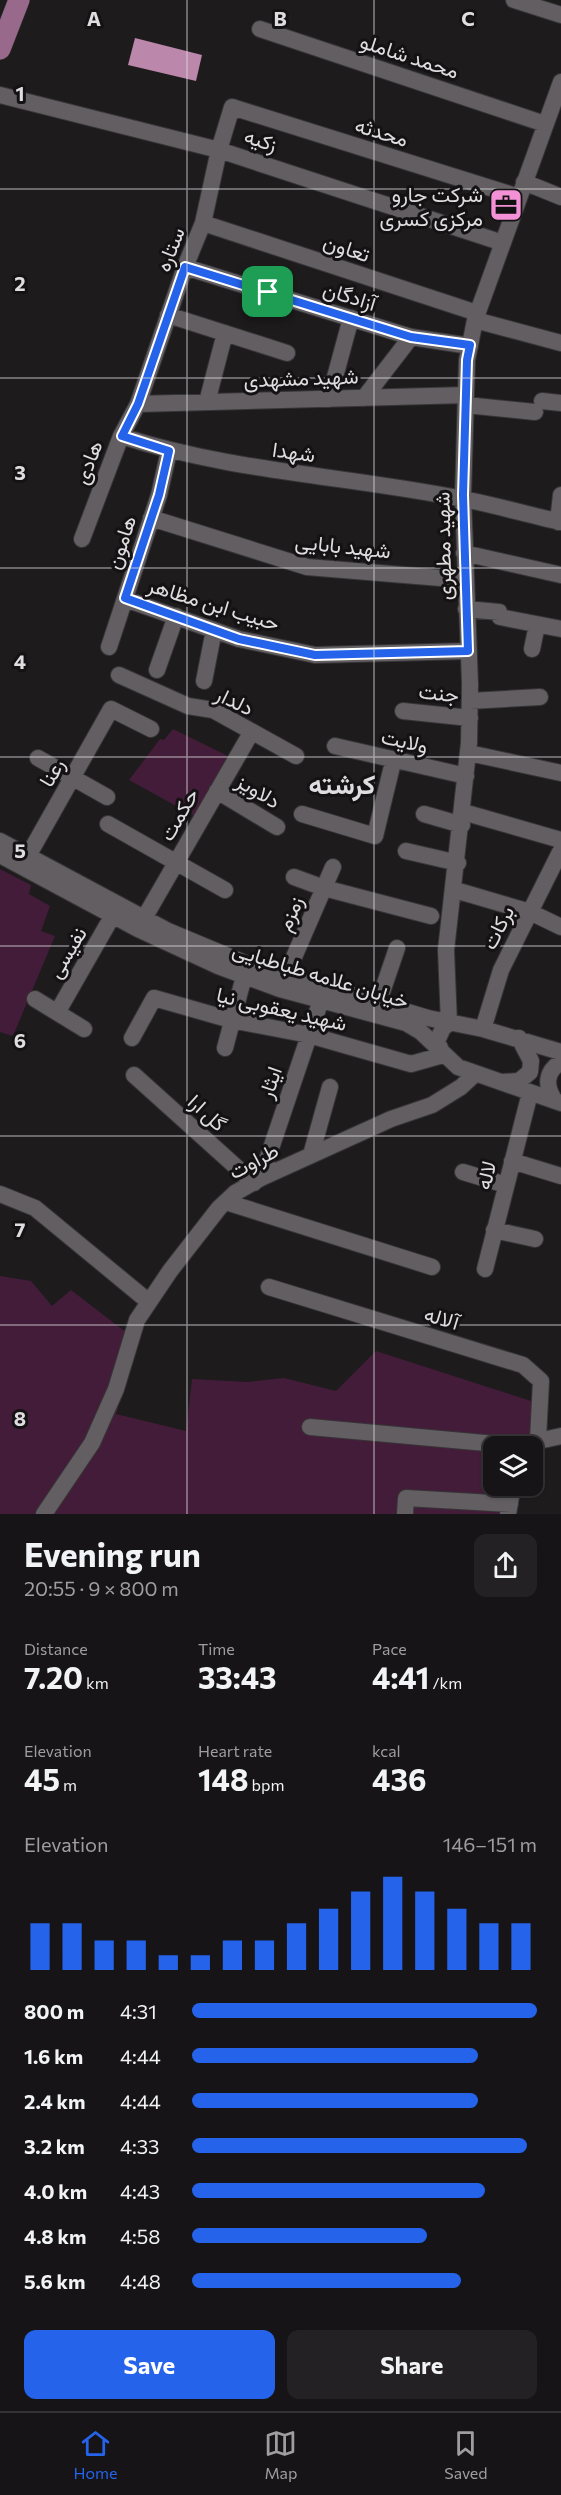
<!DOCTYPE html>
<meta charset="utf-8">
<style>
:root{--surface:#161416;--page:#232123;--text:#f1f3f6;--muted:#9e9ea1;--line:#353335;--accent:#2563eb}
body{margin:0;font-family:Commissioner,Vazirmatn,sans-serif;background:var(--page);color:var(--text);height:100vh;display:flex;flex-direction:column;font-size:22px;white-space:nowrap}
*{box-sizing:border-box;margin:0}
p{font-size:20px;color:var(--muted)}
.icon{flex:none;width:33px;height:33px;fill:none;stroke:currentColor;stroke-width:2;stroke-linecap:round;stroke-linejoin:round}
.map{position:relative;height:1514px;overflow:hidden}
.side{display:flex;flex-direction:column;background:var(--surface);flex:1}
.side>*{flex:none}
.tools{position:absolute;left:483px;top:1436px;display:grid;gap:12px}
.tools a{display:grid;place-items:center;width:60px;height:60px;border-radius:12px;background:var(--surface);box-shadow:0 2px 4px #0004,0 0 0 2px var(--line);font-size:30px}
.pin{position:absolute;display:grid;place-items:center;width:51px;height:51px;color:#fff;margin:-26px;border-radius:12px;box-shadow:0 3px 9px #0006}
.round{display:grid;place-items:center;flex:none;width:63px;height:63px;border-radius:12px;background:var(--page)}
.head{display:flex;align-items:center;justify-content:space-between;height:102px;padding:0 24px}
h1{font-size:33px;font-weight:700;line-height:45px}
.metrics{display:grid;grid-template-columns:repeat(3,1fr);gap:9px;height:102px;padding:6px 24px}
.metrics div{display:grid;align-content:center}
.metrics b{font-size:30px;font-weight:700}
.metrics small{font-size:16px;font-weight:400}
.metrics p{font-size:16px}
.chart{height:168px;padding:12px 24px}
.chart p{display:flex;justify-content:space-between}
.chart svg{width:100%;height:108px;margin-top:6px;stroke:var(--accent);stroke-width:6}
.primary-button{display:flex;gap:12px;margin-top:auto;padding:12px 24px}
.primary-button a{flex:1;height:69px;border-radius:12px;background:var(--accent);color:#fff;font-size:24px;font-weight:700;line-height:69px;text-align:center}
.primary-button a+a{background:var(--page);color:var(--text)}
ul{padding:0 24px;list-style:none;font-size:20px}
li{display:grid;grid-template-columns:96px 72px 1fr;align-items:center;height:45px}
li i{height:15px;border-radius:8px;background:var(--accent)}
.dock{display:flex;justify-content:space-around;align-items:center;height:84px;border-top:2px solid var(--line);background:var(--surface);font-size:16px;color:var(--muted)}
.dock a{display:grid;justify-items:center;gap:3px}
.dock .selected{color:var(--accent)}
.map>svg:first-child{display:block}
.green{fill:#431c39}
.building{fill:#bb87ab}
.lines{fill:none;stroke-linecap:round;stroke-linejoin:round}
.minor-casing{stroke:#373537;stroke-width:18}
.major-casing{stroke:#373537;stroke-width:22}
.minor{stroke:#625e61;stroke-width:16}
.major{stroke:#99698b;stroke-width:21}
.route-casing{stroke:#fff;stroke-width:12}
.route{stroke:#2563eb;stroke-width:8}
.grid{fill:none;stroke:#dfdddf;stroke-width:1.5;stroke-opacity:0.55}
.labels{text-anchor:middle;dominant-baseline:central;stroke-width:6;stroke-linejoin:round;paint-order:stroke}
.street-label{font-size:21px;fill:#dfdddf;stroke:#151214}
.poi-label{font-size:21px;fill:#dfdddf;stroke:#151214;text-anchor:end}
.district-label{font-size:27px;font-weight:bold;fill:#dfdddf;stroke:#151214}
.grid-label{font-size:20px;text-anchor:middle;font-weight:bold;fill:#dfdddf;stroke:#151214;stroke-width:6;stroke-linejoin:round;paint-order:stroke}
</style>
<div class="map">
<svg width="561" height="1514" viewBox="0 0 561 1514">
<rect width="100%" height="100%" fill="#1e1b1d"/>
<path class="green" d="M 173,729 L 230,757 L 196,817 L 129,780 L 160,739 L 164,740 Z
M 0,869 L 31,885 L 29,894 L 50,906 L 41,931 L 55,936 L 13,1036 L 0,1032 Z
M 0,1276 L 31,1281 L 52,1306 L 71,1290 L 123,1330 L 141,1337 L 116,1414 L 186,1431 L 192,1379 L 248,1382 L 284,1378 L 336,1391 L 376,1351 L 534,1402 L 535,1437 L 494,1446 L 494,1485 L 510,1485 L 505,1514 L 0,1514 Z"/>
<path class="building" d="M 135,38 L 202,55 L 196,81 L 128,65 Z"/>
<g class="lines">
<g class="minor-casing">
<path id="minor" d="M 514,0 L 561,15
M 260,29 L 545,124
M 0,95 L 219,150 L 503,243
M 524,182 L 561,197
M 203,223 L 477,313
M 185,267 L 411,337 L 470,346
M 168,315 L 287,353
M 475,320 L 561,343
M 364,398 L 411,337
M 329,399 L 351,318
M 542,401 L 561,403
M 207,402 L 225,333
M 138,404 L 466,395
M 466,405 L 535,412
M 121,436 C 233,472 349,476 463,499 C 496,505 528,515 561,522
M 151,518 L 307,567 L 465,580
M 558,522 L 561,495
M 82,539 L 121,436 L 138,404 L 185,267 L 203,223 L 219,150 L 232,107 L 519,197
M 464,553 L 561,575
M 125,599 L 239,639 L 315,655 L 468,651
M 466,609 L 499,612 L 500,617 L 561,629
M 109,647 L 159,495 L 169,451
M 532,649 L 537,625
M 157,670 L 176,616
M 119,675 L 188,706 L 213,710 L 296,756
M 204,681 L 214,630
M 470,701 L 540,697
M 403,711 L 470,718
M 335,746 L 466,776
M 469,753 L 561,773
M 38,758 L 107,797
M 217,791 L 277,827
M 463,812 L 561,840
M 302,814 L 375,836 L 393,762
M 424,814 L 462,825
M 108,824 L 225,890
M 0,841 L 168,931 L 247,964 L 428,1018 L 483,1029 L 561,1052
M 406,851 L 458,863
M 0,855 L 138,929 L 218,966 L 280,989 L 406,1023 L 421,1032 L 458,1067 L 561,1103
M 24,863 L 111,709 L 151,729
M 294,877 L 324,888 L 431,916
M 455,890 L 530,912 L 561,927
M 139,927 L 251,733
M 281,987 L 333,867
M 35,999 L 84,1029
M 378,1004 L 397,948
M 58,1011 L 117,908
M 483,1029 L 501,970 L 561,850
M 132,1038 L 154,998 L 231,1020 L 309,1035 L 411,1064 L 443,1055 L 437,1041 L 443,1028 L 449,1023 L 446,950 L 469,743 L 470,684 L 463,496 L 467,360 L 475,320 L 561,82
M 225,1048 L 247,965
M 134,1075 L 254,1183
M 502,1082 L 519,1081 L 530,1072 L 531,1061 L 519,1038
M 555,1101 C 545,1086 545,1072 561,1062
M 311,1155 L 330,1087
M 512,1161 L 561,1176
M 463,1172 L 506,1185
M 261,1178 L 324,991
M 0,1194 L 35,1208 L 149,1302
M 226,1202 L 432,1267
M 494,1230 L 535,1239
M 485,1269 L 530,1093
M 269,1287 L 523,1365 L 541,1381 L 538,1439
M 310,1427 L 518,1446
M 529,1443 L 561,1436
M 44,1514 L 92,1443 L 116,1389 L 137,1320 L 170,1271 L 219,1208 L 235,1193 L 261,1178 L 391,1119 L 432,1105 L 461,1087 L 475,1074
M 405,1514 L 406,1498 L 510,1504
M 508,1514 L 513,1485"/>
</g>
<g class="major-casing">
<path id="major" d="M 0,49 L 19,0"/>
</g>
<use href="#minor" class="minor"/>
<use href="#major" class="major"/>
</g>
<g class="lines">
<g class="route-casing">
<path id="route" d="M 185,267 L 411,337 L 470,345 L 467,360 L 463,495 L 468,651 L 315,655 L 239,639 L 125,598 L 159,495 L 169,451 L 122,436 L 138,404 Z"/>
</g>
<use href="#route" class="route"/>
</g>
<path class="grid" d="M 187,0 L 187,1514M 374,0 L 374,1514M 0,189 L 561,189M 0,378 L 561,378M 0,568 L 561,568M 0,757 L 561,757M 0,946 L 561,946M 0,1136 L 561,1136M 0,1325 L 561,1325"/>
<defs>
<g id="office-square" transform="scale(1.725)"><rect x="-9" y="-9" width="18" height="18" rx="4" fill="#f391d6" stroke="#151214"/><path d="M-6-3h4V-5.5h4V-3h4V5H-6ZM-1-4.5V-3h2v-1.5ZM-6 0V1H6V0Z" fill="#111"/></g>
</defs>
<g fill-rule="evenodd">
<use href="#office-square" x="506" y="205"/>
</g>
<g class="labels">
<g class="street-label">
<text transform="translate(410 55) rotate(18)">محمد شاملو</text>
<text transform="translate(382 131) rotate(17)">محدثه</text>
<text transform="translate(261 139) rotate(18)">زکیه</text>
<text transform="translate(347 247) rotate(18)">تعاون</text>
<text transform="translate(169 249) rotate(-69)">ستاره</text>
<text transform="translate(350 295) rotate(17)">آزادگان</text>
<text transform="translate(301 377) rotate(-2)">شهید مشهدی</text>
<text transform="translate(294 451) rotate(8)">شهدا</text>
<text transform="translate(87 462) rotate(-69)">هادی</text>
<text transform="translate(120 542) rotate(-72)">هامون</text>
<text transform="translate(343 545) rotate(6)">شهید بابایی</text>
<text transform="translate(442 546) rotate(-91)">شهید مطهری</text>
<text transform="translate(214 603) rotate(17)">حبیب ابن مظاهر</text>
<text transform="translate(439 692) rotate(6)">جنت</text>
<text transform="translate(235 700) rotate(26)">دلدار</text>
<text transform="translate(405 740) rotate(13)">ولایت</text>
<text transform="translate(51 772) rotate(-60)">رعنا</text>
<text transform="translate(259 790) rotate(31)">دلاویز</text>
<text transform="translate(178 814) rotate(-60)">حکمت</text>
<text transform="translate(289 913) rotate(-66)">زمزم</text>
<text transform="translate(497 927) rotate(-63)">برکات</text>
<text transform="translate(66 952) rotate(-59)">نفیسی</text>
<text transform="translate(321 974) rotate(17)">خیابان علامه طباطبایی</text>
<text transform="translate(282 1008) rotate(13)">شهید یعقوبی نیا</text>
<text transform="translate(269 1082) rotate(-71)">ایثار</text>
<text transform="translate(208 1112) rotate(42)">گل ارا</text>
<text transform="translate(253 1160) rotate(-28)">طراوت</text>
<text transform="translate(485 1175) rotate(-76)">لاله</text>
<text transform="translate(442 1317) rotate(17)">آلاله</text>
</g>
<g class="poi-label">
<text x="483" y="193">شرکت جارو<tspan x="483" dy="24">مرکزی کسری</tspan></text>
</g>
<g class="district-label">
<text x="342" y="783">کرشته</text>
</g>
</g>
<g class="grid-label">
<text x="94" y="26">A</text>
<text x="280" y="26">B</text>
<text x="468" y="26">C</text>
<text x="20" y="101">1</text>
<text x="20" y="291">2</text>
<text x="20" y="480">3</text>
<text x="20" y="669">4</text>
<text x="20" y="858">5</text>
<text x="20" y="1048">6</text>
<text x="20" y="1237">7</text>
<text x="20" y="1426">8</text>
</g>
</svg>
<div class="tools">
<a><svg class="icon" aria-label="layers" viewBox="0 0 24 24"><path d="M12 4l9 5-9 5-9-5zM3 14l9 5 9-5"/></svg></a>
</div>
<div class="pin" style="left:268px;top:292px;background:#1e9e55"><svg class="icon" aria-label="arrive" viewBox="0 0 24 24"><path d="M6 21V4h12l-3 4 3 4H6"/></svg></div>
</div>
<section class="side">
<div class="head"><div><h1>Evening run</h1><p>20:55 · 9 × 800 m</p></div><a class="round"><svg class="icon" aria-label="share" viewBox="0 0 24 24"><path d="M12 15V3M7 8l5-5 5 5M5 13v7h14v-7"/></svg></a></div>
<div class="metrics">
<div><p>Distance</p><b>7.20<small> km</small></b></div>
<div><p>Time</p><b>33:43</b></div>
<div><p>Pace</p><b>4:41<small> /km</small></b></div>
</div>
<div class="metrics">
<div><p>Elevation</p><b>45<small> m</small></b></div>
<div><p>Heart rate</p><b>148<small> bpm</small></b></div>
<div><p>kcal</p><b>436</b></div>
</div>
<div class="chart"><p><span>Elevation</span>146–151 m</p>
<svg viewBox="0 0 160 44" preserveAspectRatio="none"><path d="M5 44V25M15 44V25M25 44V32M35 44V32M45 44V38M55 44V38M65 44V32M75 44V32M85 44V25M95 44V19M105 44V12M115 44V6M125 44V12M135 44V19M145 44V25M155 44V25"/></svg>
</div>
<ul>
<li><b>800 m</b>4:31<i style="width:100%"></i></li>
<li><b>1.6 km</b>4:44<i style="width:83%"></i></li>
<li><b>2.4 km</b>4:44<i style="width:83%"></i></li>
<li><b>3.2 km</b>4:33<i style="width:97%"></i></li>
<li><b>4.0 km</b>4:43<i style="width:85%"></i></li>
<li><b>4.8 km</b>4:58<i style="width:68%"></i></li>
<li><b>5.6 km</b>4:48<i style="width:78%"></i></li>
</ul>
<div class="primary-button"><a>Save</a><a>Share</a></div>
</section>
<nav class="dock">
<a class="selected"><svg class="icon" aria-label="home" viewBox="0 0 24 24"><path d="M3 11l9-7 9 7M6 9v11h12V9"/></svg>Home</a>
<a><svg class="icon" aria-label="map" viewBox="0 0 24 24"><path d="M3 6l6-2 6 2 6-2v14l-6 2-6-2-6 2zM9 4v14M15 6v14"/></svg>Map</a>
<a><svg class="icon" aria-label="saved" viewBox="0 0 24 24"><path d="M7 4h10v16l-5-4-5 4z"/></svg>Saved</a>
</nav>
